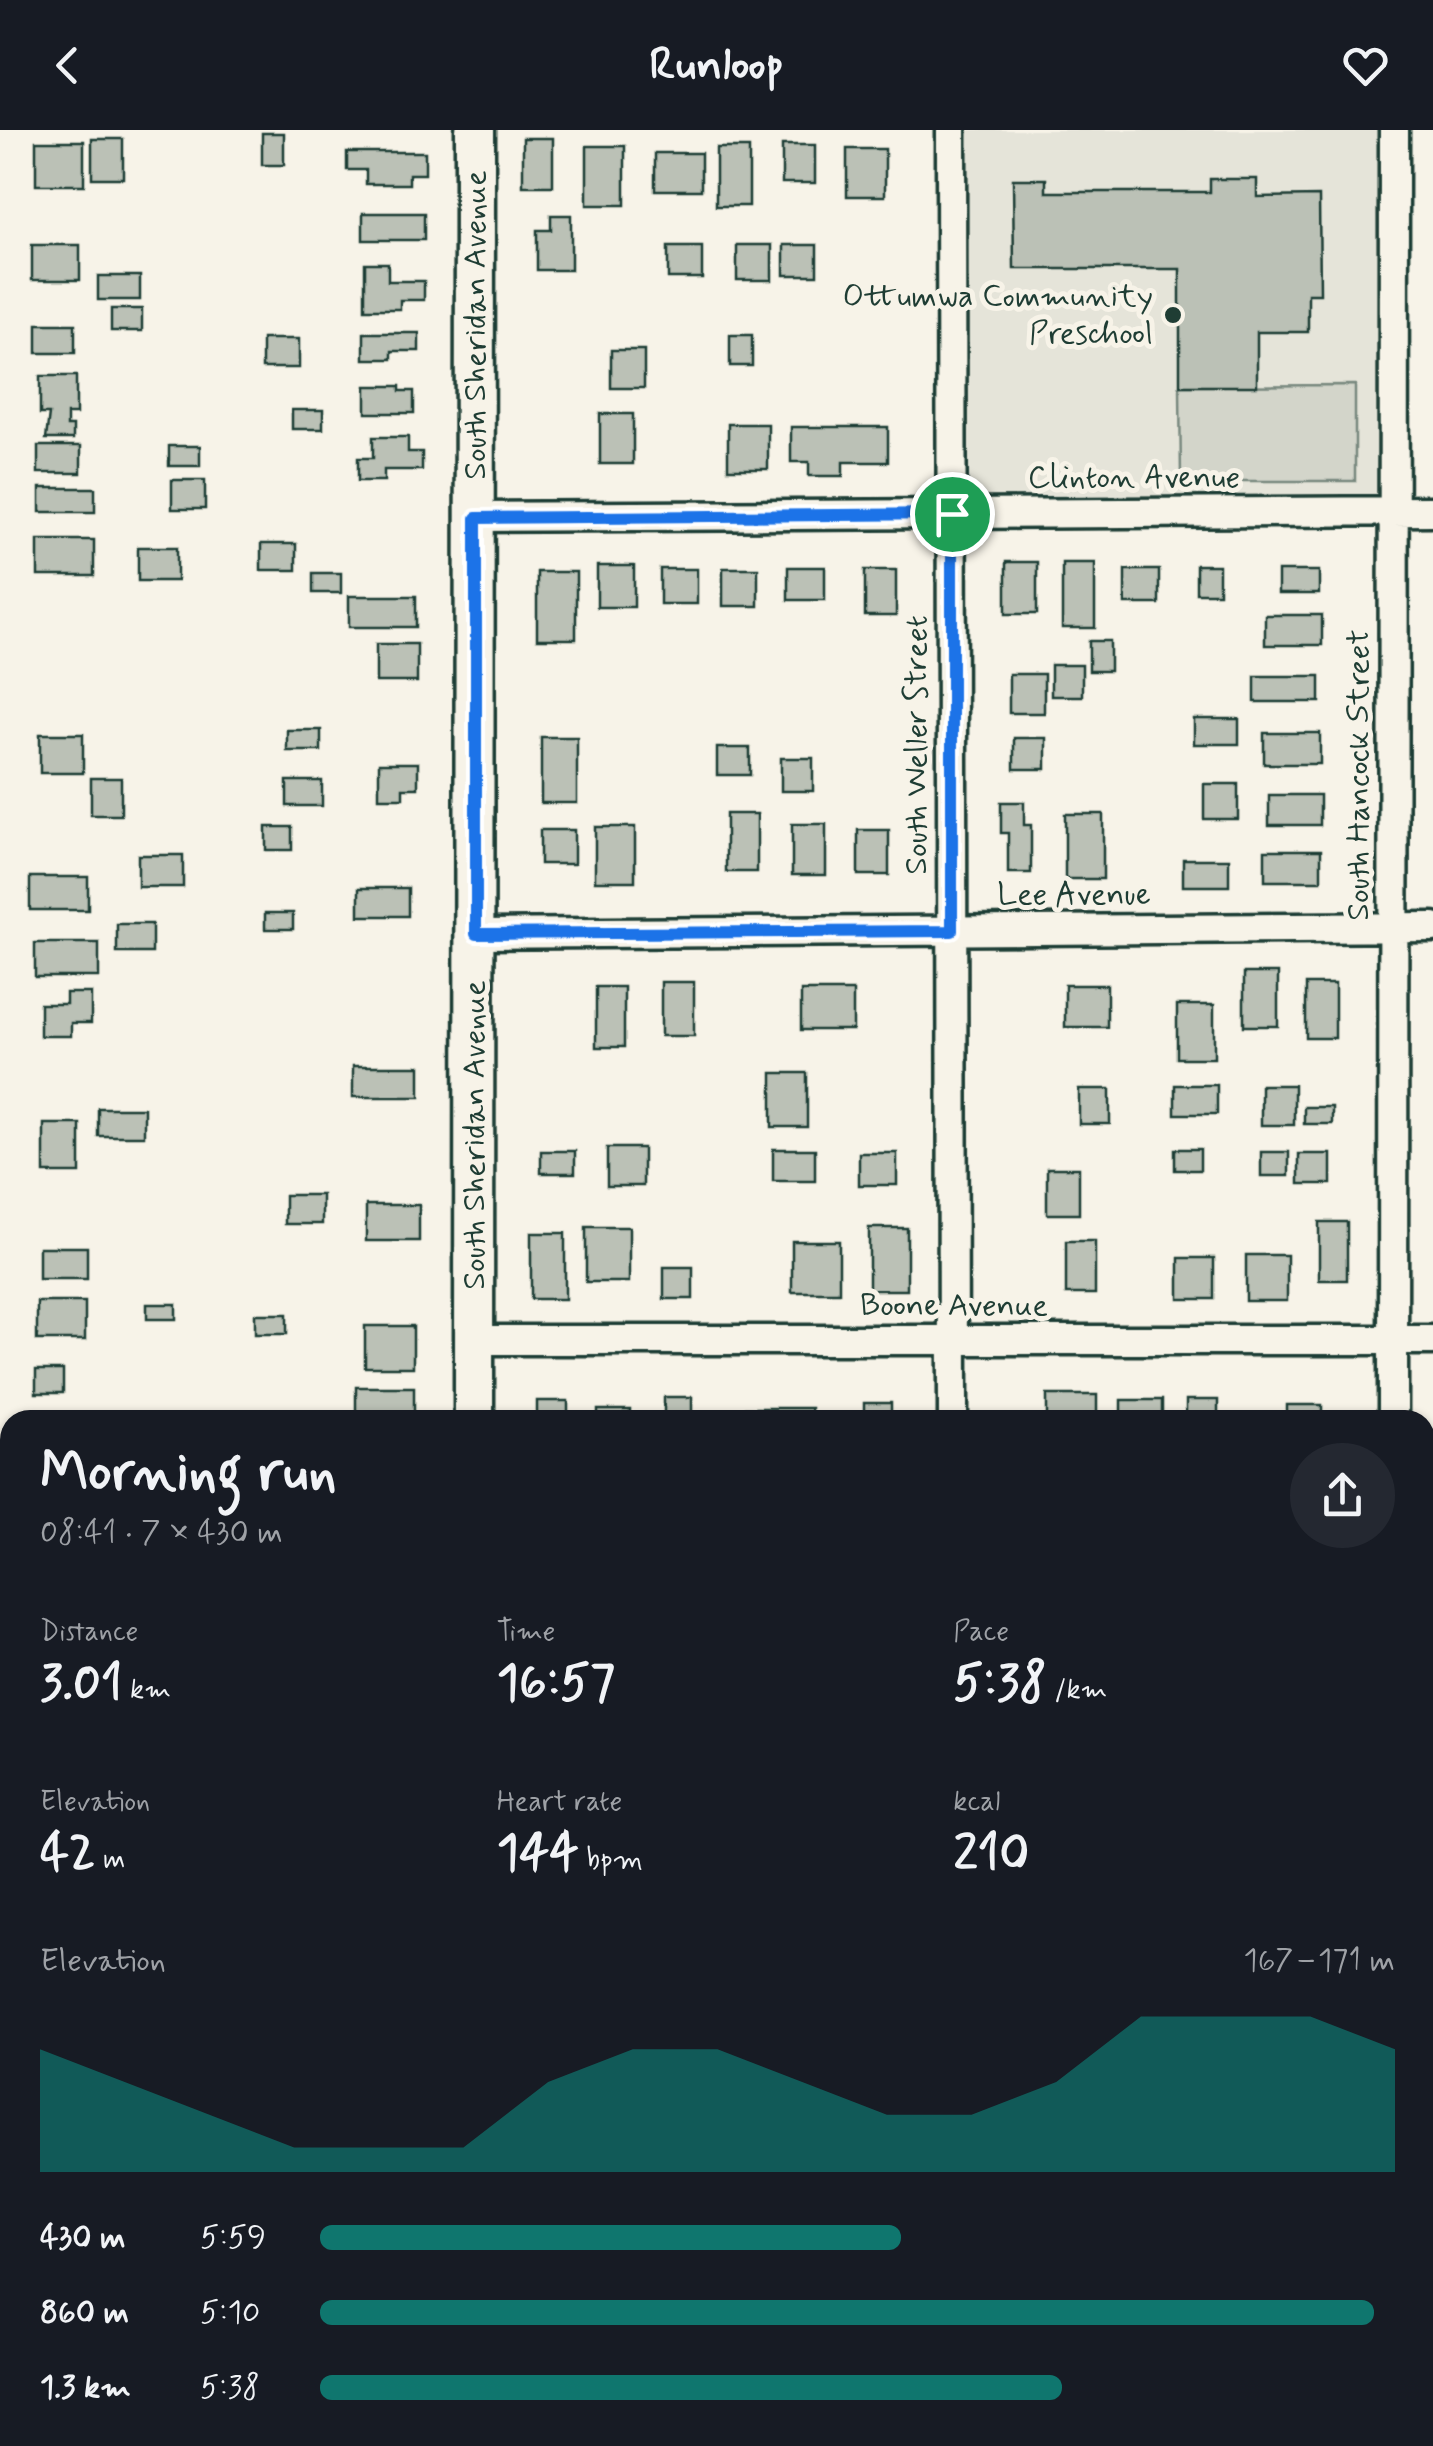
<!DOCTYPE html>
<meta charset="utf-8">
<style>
:root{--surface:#171b24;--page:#242831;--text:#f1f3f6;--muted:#9ea1a6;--accent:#0f766e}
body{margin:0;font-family:Mynerve,sans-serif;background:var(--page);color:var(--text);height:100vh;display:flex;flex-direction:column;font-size:38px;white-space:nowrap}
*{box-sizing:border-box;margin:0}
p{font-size:32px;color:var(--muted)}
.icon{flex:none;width:55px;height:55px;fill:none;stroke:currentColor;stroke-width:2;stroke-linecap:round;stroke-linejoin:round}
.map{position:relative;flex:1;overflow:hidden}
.side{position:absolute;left:0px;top:1280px;width:1435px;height:1038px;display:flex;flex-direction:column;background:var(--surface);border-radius:30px 30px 0 0;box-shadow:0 2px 8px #0004}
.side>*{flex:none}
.pin{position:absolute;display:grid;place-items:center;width:85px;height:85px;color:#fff;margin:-42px;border:5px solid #fff;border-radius:50%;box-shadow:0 2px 10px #0007}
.round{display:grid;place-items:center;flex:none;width:105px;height:105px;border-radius:52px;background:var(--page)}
.head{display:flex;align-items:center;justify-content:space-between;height:170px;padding:0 40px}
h1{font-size:55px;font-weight:700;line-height:75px}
.figures{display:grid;grid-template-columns:repeat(3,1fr);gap:15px;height:170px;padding:10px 40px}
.figures div{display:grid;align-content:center}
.figures b{font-size:50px;font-weight:700}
.figures small{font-size:28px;font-weight:400}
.figures p{font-size:28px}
.chart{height:280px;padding:20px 40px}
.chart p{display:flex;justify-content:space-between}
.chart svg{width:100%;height:180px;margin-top:10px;fill:var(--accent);opacity:.7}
ul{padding:0 40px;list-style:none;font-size:32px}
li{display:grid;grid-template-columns:160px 120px 1fr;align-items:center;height:75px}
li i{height:25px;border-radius:12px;background:var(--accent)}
header{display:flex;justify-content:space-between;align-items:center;height:130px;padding:0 40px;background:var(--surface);font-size:45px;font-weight:700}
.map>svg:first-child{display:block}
.built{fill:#e5e4d9}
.green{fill:#d3d5ca;stroke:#79897f;stroke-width:2.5}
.building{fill:#bbc1b6;stroke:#1f3d34;stroke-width:2.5}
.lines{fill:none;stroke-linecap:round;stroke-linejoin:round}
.street-casing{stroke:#1f3d34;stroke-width:35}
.secondary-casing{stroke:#1f3d34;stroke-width:45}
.street{stroke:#f7f3e8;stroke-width:28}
.secondary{stroke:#f7f3e8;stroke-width:38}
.route-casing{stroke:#fff;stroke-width:20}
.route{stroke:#1a73e8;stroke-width:12}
.poi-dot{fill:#1f3d34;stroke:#f7f3e8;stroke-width:4}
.labels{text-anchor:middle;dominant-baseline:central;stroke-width:10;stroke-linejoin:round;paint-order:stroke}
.poi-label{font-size:32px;fill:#1f3d34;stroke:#f7f3e8;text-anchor:end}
.street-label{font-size:32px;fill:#1f3d34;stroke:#f7f3e8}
</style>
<header><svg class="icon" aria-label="back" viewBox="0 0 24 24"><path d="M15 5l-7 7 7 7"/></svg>Runloop<svg class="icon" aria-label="heart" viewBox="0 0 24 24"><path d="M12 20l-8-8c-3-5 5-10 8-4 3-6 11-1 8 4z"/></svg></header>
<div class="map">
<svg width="1433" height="2316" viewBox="0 0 1433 2316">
<rect width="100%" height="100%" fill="#f7f3e8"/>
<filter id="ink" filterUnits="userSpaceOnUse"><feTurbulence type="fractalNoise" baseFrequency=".01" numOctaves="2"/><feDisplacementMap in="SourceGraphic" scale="20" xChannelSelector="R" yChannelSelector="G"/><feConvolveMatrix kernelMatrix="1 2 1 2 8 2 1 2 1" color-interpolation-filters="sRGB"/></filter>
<g filter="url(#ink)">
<path class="built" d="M 951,0 L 1394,0 L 1394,382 L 952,385 Z"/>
<path class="green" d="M 1355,255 L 1355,351 L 1181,351 L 1180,256 Z"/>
<path class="building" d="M 262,3 L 284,3 L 284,35 L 262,35 Z
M 523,8 L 553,8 L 553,56 L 523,56 Z
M 92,9 L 123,9 L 123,48 L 92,48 Z
M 36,11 L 84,11 L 84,55 L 36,55 Z
M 782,15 L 815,15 L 815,53 L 782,53 Z
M 587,16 L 625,16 L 625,75 L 587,75 Z
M 716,18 L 749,18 L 749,76 L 716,76 Z
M 847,19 L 885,19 L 885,66 L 847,66 Z
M 347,22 L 425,22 L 425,44 L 409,44 L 409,54 L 366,54 L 366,40 L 347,40 Z
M 655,23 L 701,23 L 701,60 L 655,60 Z
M 1013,49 L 1046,49 L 1046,62 L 1210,62 L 1210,49 L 1257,49 L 1257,67 L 1319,66 L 1320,164 L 1308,164 L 1308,202 L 1257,202 L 1257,256 L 1180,256 L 1180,139 L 1014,139 Z
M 363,83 L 424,83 L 424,110 L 363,110 Z
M 551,85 L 571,85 L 571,140 L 537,140 L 537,100 L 551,100 Z
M 32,115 L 80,115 L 80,150 L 32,150 Z
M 737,115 L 772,115 L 772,150 L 737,150 Z
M 784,115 L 817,115 L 817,145 L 784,145 Z
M 668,117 L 702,117 L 702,148 L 668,148 Z
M 365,133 L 388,133 L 388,151 L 424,151 L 424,170 L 400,170 L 400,179 L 365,179 Z
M 98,146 L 140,146 L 140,170 L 98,170 Z
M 111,179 L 142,179 L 142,201 L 111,201 Z
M 37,194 L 75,194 L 75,223 L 37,223 Z
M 364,203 L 419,203 L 419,221 L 392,221 L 392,229 L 364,229 Z
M 730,205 L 752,205 L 752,236 L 730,236 Z
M 262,209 L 299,209 L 299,238 L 262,238 Z
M 611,220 L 644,220 L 644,258 L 611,258 Z
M 40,246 L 76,246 L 76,284 L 67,284 L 67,296 L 73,296 L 73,309 L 46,309 L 49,284 L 40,284 Z
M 366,256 L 400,256 L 400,261 L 414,261 L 414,283 L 366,283 Z
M 292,280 L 323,280 L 323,299 L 292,299 Z
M 600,284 L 633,284 L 633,334 L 600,334 Z
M 728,294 L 768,294 L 768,339 L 728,339 Z
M 791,297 L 888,297 L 888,332 L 843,332 L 843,346 L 809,346 L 809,332 L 791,332 Z
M 373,307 L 408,307 L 408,322 L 422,322 L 422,340 L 384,340 L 384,351 L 358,351 L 358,328 L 373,328 Z
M 38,316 L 81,316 L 81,343 L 38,343 Z
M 169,316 L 200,316 L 200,336 L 169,336 Z
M 172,350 L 205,350 L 205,379 L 172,379 Z
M 40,358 L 95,358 L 95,382 L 40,382 Z
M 38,410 L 94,410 L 94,446 L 38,446 Z
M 261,414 L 296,414 L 296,440 L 261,440 Z
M 138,417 L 177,417 L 177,451 L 138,451 Z
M 1006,432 L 1037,432 L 1037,484 L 1006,484 Z
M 1062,433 L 1095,433 L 1095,498 L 1062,498 Z
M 1196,435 L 1219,435 L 1219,463 L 1196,463 Z
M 597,436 L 634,436 L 634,477 L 597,477 Z
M 788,437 L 825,437 L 825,470 L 788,470 Z
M 723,438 L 758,438 L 758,476 L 723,476 Z
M 660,439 L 697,439 L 697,474 L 660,474 Z
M 865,440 L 896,440 L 896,486 L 865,486 Z
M 1125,440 L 1159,440 L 1159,474 L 1125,474 Z
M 1278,441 L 1319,441 L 1319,464 L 1278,464 Z
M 537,442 L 576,442 L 576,509 L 537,509 Z
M 313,443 L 341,443 L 341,463 L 313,463 Z
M 349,466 L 416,466 L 416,497 L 349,497 Z
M 1265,485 L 1322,485 L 1322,515 L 1265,515 Z
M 1089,511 L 1110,511 L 1110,541 L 1089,541 Z
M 376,514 L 417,514 L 417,552 L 376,552 Z
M 1051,535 L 1082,535 L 1082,566 L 1051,566 Z
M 1009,544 L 1044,544 L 1044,583 L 1009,583 Z
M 1255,546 L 1320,546 L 1320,572 L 1255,572 Z
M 1194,589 L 1239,589 L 1239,614 L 1194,614 Z
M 287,600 L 321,600 L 321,621 L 287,621 Z
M 1264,603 L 1320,603 L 1320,634 L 1264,634 Z
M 40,604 L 83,604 L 83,643 L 40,643 Z
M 541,607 L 577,607 L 577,673 L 541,673 Z
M 1014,608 L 1046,608 L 1046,639 L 1014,639 Z
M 717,618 L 750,618 L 750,645 L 717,645 Z
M 781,628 L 813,628 L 813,661 L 781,661 Z
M 379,633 L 418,633 L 418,658 L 403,658 L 403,668 L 379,668 Z
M 91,648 L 121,648 L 121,685 L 91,685 Z
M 287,651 L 322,651 L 322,676 L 287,676 Z
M 1204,654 L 1238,654 L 1238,689 L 1204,689 Z
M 1269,665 L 1320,665 L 1320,695 L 1269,695 Z
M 1001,672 L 1024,672 L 1024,695 L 1031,695 L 1031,743 L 1008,743 L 1008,703 L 1001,703 Z
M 726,684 L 757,684 L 757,742 L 726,742 Z
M 1065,684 L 1103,684 L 1103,749 L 1065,749 Z
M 792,694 L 826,694 L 826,745 L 792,745 Z
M 266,697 L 292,697 L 292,720 L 266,720 Z
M 595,697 L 635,697 L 635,751 L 595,751 Z
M 540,700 L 574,700 L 574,734 L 540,734 Z
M 858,700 L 889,700 L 889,745 L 858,745 Z
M 1265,720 L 1321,720 L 1321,751 L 1265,751 Z
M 138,725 L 183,725 L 183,757 L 138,757 Z
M 1183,729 L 1229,729 L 1229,756 L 1183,756 Z
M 30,747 L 88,747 L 88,780 L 30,780 Z
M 359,758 L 408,758 L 408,786 L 359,786 Z
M 265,783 L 293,783 L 293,799 L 265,799 Z
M 117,794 L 152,794 L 152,823 L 117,823 Z
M 35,813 L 99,813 L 99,847 L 35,847 Z
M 1244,843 L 1278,843 L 1278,896 L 1244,896 Z
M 661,852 L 694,852 L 694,906 L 661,906 Z
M 1306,854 L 1335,854 L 1335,908 L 1306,908 Z
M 1065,855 L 1107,855 L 1107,897 L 1065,897 Z
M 596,857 L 624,857 L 624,917 L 596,917 Z
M 801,861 L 853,861 L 853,900 L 801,900 Z
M 66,863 L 91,863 L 91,893 L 71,893 L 71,906 L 40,906 L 40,874 L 66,874 Z
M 1177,875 L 1214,875 L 1214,928 L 1177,928 Z
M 353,936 L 420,936 L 420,967 L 353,967 Z
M 772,943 L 807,943 L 807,997 L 772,997 Z
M 1175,955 L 1217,955 L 1217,984 L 1175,984 Z
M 1261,955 L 1294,955 L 1294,995 L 1261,995 Z
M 1079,959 L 1110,959 L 1110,994 L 1079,994 Z
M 1304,977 L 1332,977 L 1332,994 L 1304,994 Z
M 98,978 L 144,978 L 144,1006 L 98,1006 Z
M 44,994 L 80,994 L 80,1043 L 44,1043 Z
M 607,1018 L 643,1018 L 643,1056 L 607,1056 Z
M 773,1019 L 815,1019 L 815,1051 L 773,1051 Z
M 1175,1019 L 1200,1019 L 1200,1040 L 1175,1040 Z
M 541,1021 L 575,1021 L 575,1043 L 541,1043 Z
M 1261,1022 L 1289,1022 L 1289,1046 L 1261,1046 Z
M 859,1023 L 897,1023 L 897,1055 L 859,1055 Z
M 1299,1024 L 1331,1024 L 1331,1054 L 1299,1054 Z
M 1047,1038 L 1079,1038 L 1079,1084 L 1047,1084 Z
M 285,1065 L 322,1065 L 322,1094 L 285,1094 Z
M 366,1075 L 419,1075 L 419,1111 L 366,1111 Z
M 1319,1092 L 1347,1092 L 1347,1150 L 1319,1150 Z
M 586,1097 L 629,1097 L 629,1152 L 586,1152 Z
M 869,1098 L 907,1098 L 907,1160 L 869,1160 Z
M 531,1103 L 565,1103 L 565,1169 L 531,1169 Z
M 792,1111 L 839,1111 L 839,1162 L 792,1162 Z
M 1066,1111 L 1095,1111 L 1095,1164 L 1066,1164 Z
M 39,1117 L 87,1117 L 87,1149 L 39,1149 Z
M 1246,1125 L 1287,1125 L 1287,1171 L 1246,1171 Z
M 1179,1128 L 1214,1128 L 1214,1169 L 1179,1169 Z
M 664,1137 L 693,1137 L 693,1169 L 664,1169 Z
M 37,1172 L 85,1172 L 85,1210 L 37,1210 Z
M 147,1174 L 176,1174 L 176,1189 L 147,1189 Z
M 255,1184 L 287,1184 L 287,1204 L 255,1204 Z
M 365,1196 L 413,1196 L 413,1237 L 365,1237 Z
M 36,1240 L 63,1240 L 63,1263 L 36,1263 Z
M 356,1257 L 414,1257 L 414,1284 L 356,1284 Z
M 1047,1265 L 1097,1265 L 1097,1290 L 1047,1290 Z
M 664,1267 L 692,1267 L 692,1290 L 664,1290 Z
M 1121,1270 L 1162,1270 L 1162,1290 L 1121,1290 Z
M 1186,1270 L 1218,1270 L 1218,1290 L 1186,1290 Z
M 537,1271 L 568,1271 L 568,1290 L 537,1290 Z
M 864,1273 L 891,1273 L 891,1290 L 864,1290 Z
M 1287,1275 L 1322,1275 L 1322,1290 L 1287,1290 Z
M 745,1278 L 811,1278 L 811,1290 L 745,1290 Z
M 598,1280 L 630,1280 L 630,1290 L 598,1290 Z
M 349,2308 L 406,2308 L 406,2316 L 349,2316 Z
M 545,2308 L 589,2308 L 589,2316 L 545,2316 Z
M 843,2308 L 890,2308 L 890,2316 L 843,2316 Z
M 1182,2308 L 1221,2308 L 1221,2316 L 1182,2316 Z"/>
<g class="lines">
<g class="street-casing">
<path id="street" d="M 951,0 L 953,1290
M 476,387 L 1433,381
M 476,804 L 1433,797
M 475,1210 L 1433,1210
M 1393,1290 L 1394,0
M 473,2308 L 473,2316
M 954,2308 L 954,2316
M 1393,2316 L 1393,2308"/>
</g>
<g class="secondary-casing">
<path id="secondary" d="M 474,1290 L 475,0
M 1425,1598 L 1433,1598
M 0,1604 L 10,1604"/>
</g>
<use href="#street" class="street"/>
<use href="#secondary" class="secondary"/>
</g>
</g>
<g class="lines" filter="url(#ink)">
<g class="route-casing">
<path id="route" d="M 952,384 L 952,801 L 476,804 L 476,388 Z"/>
</g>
<use href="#route" class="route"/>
</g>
<circle class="poi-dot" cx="1173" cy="185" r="10"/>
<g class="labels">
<g class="poi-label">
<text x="1153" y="167">Ottumwa Community<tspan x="1153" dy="37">Preschool</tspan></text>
</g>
<g class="street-label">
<text transform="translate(476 195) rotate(-90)">South Sheridan Avenue</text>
<text x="1134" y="348">Clinton Avenue</text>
<text transform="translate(917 615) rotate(-90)">South Weller Street</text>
<text transform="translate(1359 645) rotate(-90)">South Hancock Street</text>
<text x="1074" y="765">Lee Avenue</text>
<text transform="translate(475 1005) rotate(-90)">South Sheridan Avenue</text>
<text x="954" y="1176">Boone Avenue</text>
</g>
</g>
</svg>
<div class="pin" style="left:952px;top:384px;background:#1e9e55"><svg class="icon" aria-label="arrive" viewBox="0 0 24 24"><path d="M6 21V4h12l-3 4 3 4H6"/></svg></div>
<section class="side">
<div class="head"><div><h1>Morning run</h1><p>08:41 · 7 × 430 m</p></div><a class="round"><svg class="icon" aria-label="share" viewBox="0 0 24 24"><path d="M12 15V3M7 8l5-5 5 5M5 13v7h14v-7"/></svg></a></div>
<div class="figures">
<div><p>Distance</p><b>3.01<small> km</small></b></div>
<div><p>Time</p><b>16:57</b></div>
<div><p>Pace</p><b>5:38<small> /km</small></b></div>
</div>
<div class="figures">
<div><p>Elevation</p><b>42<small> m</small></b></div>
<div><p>Heart rate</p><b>144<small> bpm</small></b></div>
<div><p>kcal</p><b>210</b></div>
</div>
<div class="chart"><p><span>Elevation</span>167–171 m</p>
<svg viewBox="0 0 160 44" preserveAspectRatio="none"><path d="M0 44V14L10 22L20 30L30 38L40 38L50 38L60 22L70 14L80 14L90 22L100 30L110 30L120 22L130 6L140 6L150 6L160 14V44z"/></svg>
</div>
<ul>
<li><b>430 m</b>5:59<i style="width:54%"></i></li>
<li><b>860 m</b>5:10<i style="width:98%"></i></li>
<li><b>1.3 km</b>5:38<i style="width:69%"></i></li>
</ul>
</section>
</div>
